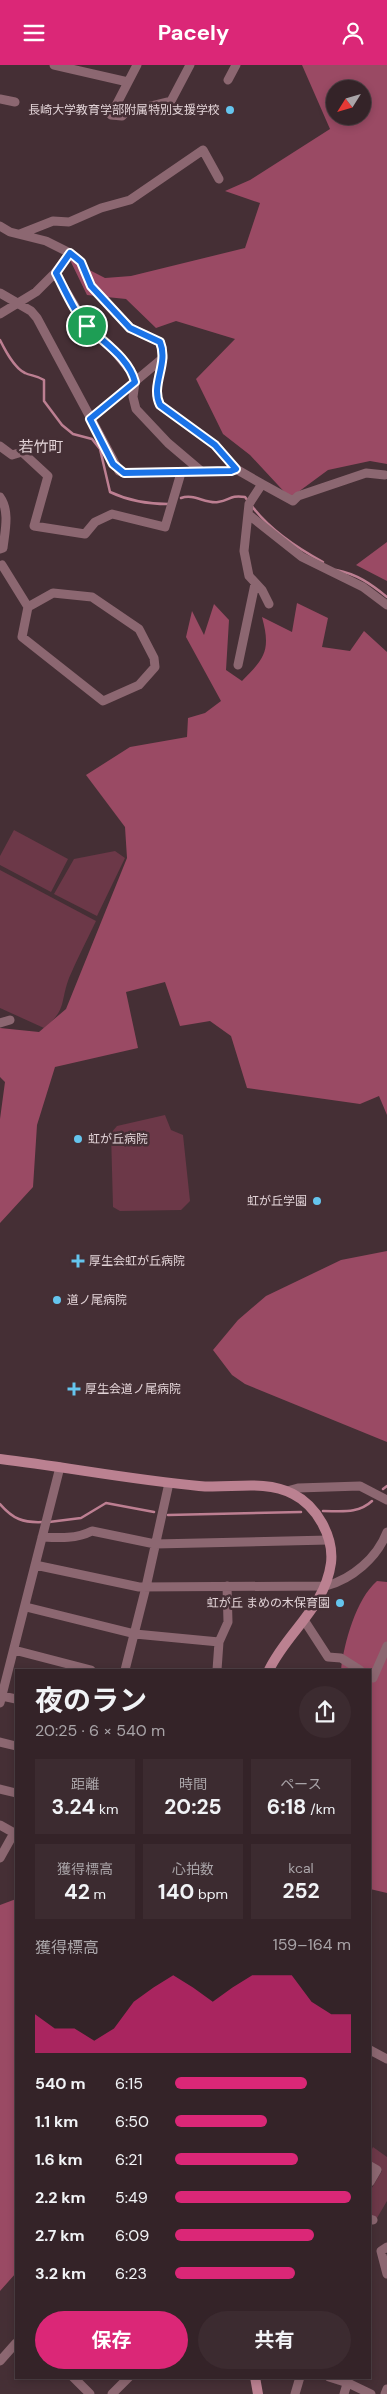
<!DOCTYPE html>
<html lang="ja">
<meta charset="utf-8">
<style>
:root{--surface:#342328;--page:#3c2b30;--text:#f1f3f6;--muted:#a9a4a8;--line:#4e4045;--accent:#db2777}
body{margin:0;font-family:"DM Sans","Noto Sans JP",sans-serif;background:var(--page);color:var(--text);height:100vh;display:flex;flex-direction:column;font-size:19px;white-space:nowrap}
*{box-sizing:border-box;margin:0}
p{font-size:16px;color:var(--muted)}
.icon{flex:none;width:28px;height:28px;fill:none;stroke:currentColor;stroke-width:2;stroke-linecap:round;stroke-linejoin:round}
.map{position:relative;flex:1;overflow:hidden}
.sheet{position:absolute;left:15px;top:1604px;width:356px;height:710px;display:flex;flex-direction:column;background:var(--surface);border-radius:0px;box-shadow:0 2px 8px #0003,0 0 0 1px var(--line)}
.sheet>*{flex:none}
.needle{width:32px;rotate:233deg}
.tools{position:absolute;left:326px;top:15px;display:grid;gap:10px}
.tools a{display:grid;place-items:center;width:45px;height:45px;border-radius:50%;background:var(--surface);box-shadow:0 2px 8px #0003,0 0 0 1px var(--line);font-size:25px}
.pin{position:absolute;display:grid;place-items:center;width:42px;height:42px;color:#fff;margin:-21px;border:2px solid #fff;border-radius:50%;box-shadow:0 1px 5px #0007}
.round{display:grid;place-items:center;flex:none;width:52px;height:52px;border-radius:26px;background:var(--page)}
.summary{display:flex;align-items:center;justify-content:space-between;height:85px;padding:0 20px}
h1{font-size:28px;font-weight:700;line-height:38px}
.stats{display:grid;grid-template-columns:repeat(3,1fr);gap:8px;height:85px;padding:5px 20px}
.stats div{display:grid;align-content:center;border-radius:0px;background:var(--page);text-align:center}
.stats b{font-size:21px;font-weight:700}
.stats small{font-size:14px;font-weight:400}
.stats p{font-size:14px}
.chart{height:140px;padding:10px 20px}
.chart p{display:flex;justify-content:space-between}
.chart svg{width:100%;height:90px;margin-top:5px;fill:var(--accent);opacity:.7}
.primary-button{display:flex;gap:10px;margin-top:auto;padding:10px 20px}
.primary-button a{flex:1;height:58px;border-radius:30px;background:var(--accent);color:#fff;font-size:20px;font-weight:700;line-height:58px;text-align:center}
.primary-button a+a{background:var(--page);color:var(--text)}
ul{padding:0 20px;list-style:none;font-size:16px}
li{display:grid;grid-template-columns:80px 60px 1fr;align-items:center;height:38px}
li i{height:12px;border-radius:6px;background:var(--accent)}
header{display:flex;justify-content:space-between;align-items:center;height:65px;padding:0 20px;background:var(--accent);color:#fff;font-size:22px;font-weight:700}
.map>svg:first-child{display:block}
.green{fill:#6c3848}
.forest{fill:#9a4a64;fill-rule:evenodd}
.lines{fill:none;stroke-linecap:round;stroke-linejoin:round}
.stream{stroke:#bd7f92;stroke-width:2.5}
.street{stroke:#8c6771;stroke-width:9}
.secondary{stroke:#bb8191;stroke-width:10}
.route-casing{stroke:#fff;stroke-width:10}
.route{stroke:#1a73e8;stroke-width:6}
.poi-dot{fill:#65c5ee;stroke:#452f35;stroke-width:2}
.labels{text-anchor:middle;dominant-baseline:central;stroke-width:5;stroke-linejoin:round;paint-order:stroke}
.poi-label{font-size:12px;fill:#e2d3d7;stroke:#452f35;text-anchor:start}
.quarter-label{font-size:15px;fill:#e2d3d7;stroke:#452f35}
</style>
<header><svg class="icon" aria-label="menu" viewBox="0 0 24 24"><path d="M4 6h16M4 12h16M4 18h16"/></svg>Pacely<svg class="icon" aria-label="person" viewBox="0 0 24 24"><circle cx="12" cy="8" r="4"/><path d="M4 21q1-7 8-7t8 7"/></svg></header>
<div class="map">
<svg width="387" height="2329" viewBox="0 0 387 2329">
<rect width="100%" height="100%" fill="#452f35"/>
<path class="green" d="M 14,765 L 68,794 L 51,827 L 0,800 L 0,791 Z
M 115,786 L 125,793 L 97,851 L 54,829 L 74,794 Z
M 0,805 L 96,856 C 87,875 77,894 69,913 C 60,937 67,945 44,963 L 0,943 Z
M 165,1050 L 171,1065 L 183,1070 L 190,1136 L 181,1145 L 120,1146 L 113,1142 L 111,1068 L 117,1061 Z
M 373,2082 L 387,2092 L 387,2136 L 377,2153 L 370,2149 L 370,2126 L 382,2106 L 370,2097 L 370,2088 Z"/>
<path class="forest" d="M 302,0 L 387,0 L 387,399 L 370,396 L 328,405 L 290,433 L 250,390 L 223,369 L 196,314 L 235,274 L 176,256 L 156,263 L 126,234 L 87,230 L 70,195 L 105,213 L 131,211 L 245,183 L 260,138 L 225,126 L 250,115 L 330,64 ZM 335,24 L 362,24 L 362,51 L 335,51 Z
M 387,477 L 387,516 L 356,500 Z
M 297,538 L 328,553 L 322,582 L 350,586 L 364,566 L 387,587 L 387,1050 L 379,1031 L 360,1039 L 247,1023 L 231,971 L 210,956 L 180,961 L 165,917 L 126,927 L 138,983 L 55,1002 L 37,1060 L 33,1122 L 0,1158 L 0,1054 L 5,1017 L 0,1012 L 0,963 L 39,967 L 66,944 L 127,793 L 125,762 L 86,710 L 130,682 L 187,672 L 188,653 L 205,648 L 221,636 L 186,572 L 192,546 L 204,570 L 214,539 L 229,555 L 226,605 L 242,616 C 265,593 271,585 262,552 L 292,567 Z
M 387,1186 L 387,1377 L 245,1319 L 232,1310 L 213,1285 L 238,1255 L 266,1231 L 341,1195 Z
M 377,1516 L 387,1517 L 387,1828 L 370,1824 L 370,1605 L 341,1605 C 344,1578 356,1534 377,1516 Z
M 16,1834 L 16,2208 L 0,2226 L 0,1840 Z"/>
<g class="lines">
<path class="stream" d="M 0,275 C 5,285 14,303 25,308 C 31,311 36,310 44,315 L 44,336 L 62,360 L 73,369 L 92,374 L 100,384 L 110,427 C 129,436 147,439 168,439
M 181,433 C 194,428 205,439 218,437 C 231,435 229,430 245,432 L 248,436
M 251,440 C 269,464 297,483 323,497
M 336,505 C 357,509 371,519 387,532
M 383,1424 L 387,1421
M 0,1439 C 13,1454 23,1458 43,1457
M 323,1446 C 342,1446 358,1449 372,1436
M 168,1450 L 301,1447
M 49,1457 L 81,1453 L 106,1438 L 154,1447"/>
<path class="street" d="M 54,0 L 128,17
M 137,0 L 111,50 L 122,51 L 126,47 L 171,36 L 190,0
M 228,15 L 236,0
M 0,34 L 15,37
M 0,161 L 10,167 L 46,176 L 70,188 L 81,197 L 91,221 L 130,263 L 160,277 C 168,299 150,320 160,340 L 215,380 L 236,404 L 262,419 L 249,439 L 244,486 L 249,511 L 262,525 L 269,539
M 20,169 L 53,156 L 69,157 L 101,143 L 130,135 L 203,85 L 219,114
M 55,208 L 87,261 L 110,281 L 133,309 L 135,317 L 133,332 L 136,344 L 168,378 L 201,406
M 0,228 L 31,246 L 37,253 L 119,406 L 124,408 L 231,406 L 236,404
M 0,249 L 36,227 L 55,208 L 70,188
M 90,354 L 163,293
M 0,381 L 12,390 L 22,387 L 48,411 L 34,461 L 85,469 L 95,457 L 112,449 L 165,462 L 181,408
M 262,419 L 293,436 L 298,431 L 366,408 L 385,410
M 0,432 C 10,446 5,466 3,483 L 0,484
M 249,450 L 302,492 L 363,522 L 387,540
M 0,501 L 2,500 L 28,542 L 22,572 L 103,636 L 139,620 L 155,602 L 154,593 L 139,564 L 92,532 L 53,528 L 28,542
M 238,600 L 255,519
M 0,958 L 10,955
M 287,1426 L 298,1423 L 360,1421 L 387,1435
M 42,1472 C 60,1473 76,1474 92,1466 L 155,1479 L 329,1475
M 35,1500 L 139,1522 L 326,1521 C 352,1514 377,1493 387,1467
M 26,1542 L 135,1569 L 219,1577
M 304,1555 L 328,1592 L 341,1593 L 360,1605
M 14,1585 L 91,1605
M 125,1605 L 146,1522 L 169,1418
M 217,1605 L 219,1577 L 228,1557 L 227,1521
M 370,1611 L 373,1613 L 387,1581
M 2,1631 L 16,1634
M 0,1638 L 60,1402
M 0,1677 L 16,1681
M 0,1724 L 16,1728
M 0,1760 L 16,1769
M 0,1793 L 14,1768
M 370,1985 L 387,1994
M 370,2101 L 377,2105 L 370,2117
M 370,2154 L 373,2155
M 387,2182 L 381,2186 L 387,2209
M 0,2296 L 16,2278
M 73,2312 L 90,2329
M 329,2312 L 348,2318 L 371,2329
M 112,2329 L 129,2312
M 295,2329 L 300,2312
M 344,2329 L 349,2312
M 385,2329 L 387,2324"/>
<path class="secondary" d="M 0,1394 C 66,1402 133,1415 199,1421 C 229,1424 265,1414 293,1429 C 317,1441 334,1472 331,1498 C 325,1543 287,1567 269,1605
M 255,2312 L 258,2329"/>
</g>
<g class="lines">
<g class="route-casing">
<path id="route" d="M 70,188 L 81,197 L 91,221 L 130,263 L 160,277 C 169,299 150,320 160,340 L 215,380 L 236,404 L 231,406 L 124,408 L 113,399 L 90,354 L 135,317 C 129,293 104,278 88,262 C 74,247 65,225 56,208 Z"/>
</g>
<use href="#route" class="route"/>
</g>
<g class="poi-dot">
<circle cx="230" cy="45" r="5"/>
<circle cx="78" cy="1074" r="5"/>
<circle cx="317" cy="1136" r="5"/>
<path d="M75.5 1188.5h5v5h5v5h-5v5h-5v-5h-5v-5h5z"/>
<circle cx="57" cy="1235" r="5"/>
<path d="M71.5 1316.5h5v5h5v5h-5v5h-5v-5h-5v-5h5z"/>
<circle cx="340" cy="1538" r="5"/>
</g>
<g class="labels">
<g class="poi-label">
<text x="220" y="45" text-anchor="end">長崎大学教育学部附属特別支援学校</text>
<text x="88" y="1074">虹が丘病院</text>
<text x="307" y="1136" text-anchor="end">虹が丘学園</text>
<text x="89" y="1196">厚生会虹が丘病院</text>
<text x="67" y="1235">道ノ尾病院</text>
<text x="85" y="1324">厚生会道ノ尾病院</text>
<text x="330" y="1538" text-anchor="end">虹が丘 まめの木保育園</text>
</g>
<g class="quarter-label">
<text x="41" y="382">若竹町</text>
</g>
</g>
</svg>
<div class="tools">
<a><svg class="needle" viewBox="-14 -14 28 28"><path d="M0-13l5 13h-10z" fill="#e53935"/><path d="M0 13l5-13h-10z" fill="#a9a4a8"/></svg></a>
</div>
<div class="pin" style="left:87px;top:261px;background:#1e9e55"><svg class="icon" aria-label="arrive" viewBox="0 0 24 24"><path d="M6 21V4h12l-3 4 3 4H6"/></svg></div>
<section class="sheet">
<div class="summary"><div><h1>夜のラン</h1><p>20:25 · 6 × 540 m</p></div><a class="round"><svg class="icon" aria-label="share" viewBox="0 0 24 24"><path d="M12 15V3M7 8l5-5 5 5M5 13v7h14v-7"/></svg></a></div>
<div class="stats">
<div><p>距離</p><b>3.24<small> km</small></b></div>
<div><p>時間</p><b>20:25</b></div>
<div><p>ペース</p><b>6:18<small> /km</small></b></div>
</div>
<div class="stats">
<div><p>獲得標高</p><b>42<small> m</small></b></div>
<div><p>心拍数</p><b>140<small> bpm</small></b></div>
<div><p>kcal</p><b>252</b></div>
</div>
<div class="chart"><p><span>獲得標高</span>159–164 m</p>
<svg viewBox="0 0 160 44" preserveAspectRatio="none"><path d="M0 44V25L10 32L20 32L30 38L40 32L50 19L60 12L70 6L80 12L90 19L100 12L110 6L120 6L130 6L140 19L150 25L160 25V44z"/></svg>
</div>
<ul>
<li><b>540 m</b>6:15<i style="width:75%"></i></li>
<li><b>1.1 km</b>6:50<i style="width:52%"></i></li>
<li><b>1.6 km</b>6:21<i style="width:70%"></i></li>
<li><b>2.2 km</b>5:49<i style="width:100%"></i></li>
<li><b>2.7 km</b>6:09<i style="width:79%"></i></li>
<li><b>3.2 km</b>6:23<i style="width:68%"></i></li>
</ul>
<div class="primary-button"><a>保存</a><a>共有</a></div>
</section>
</div>
